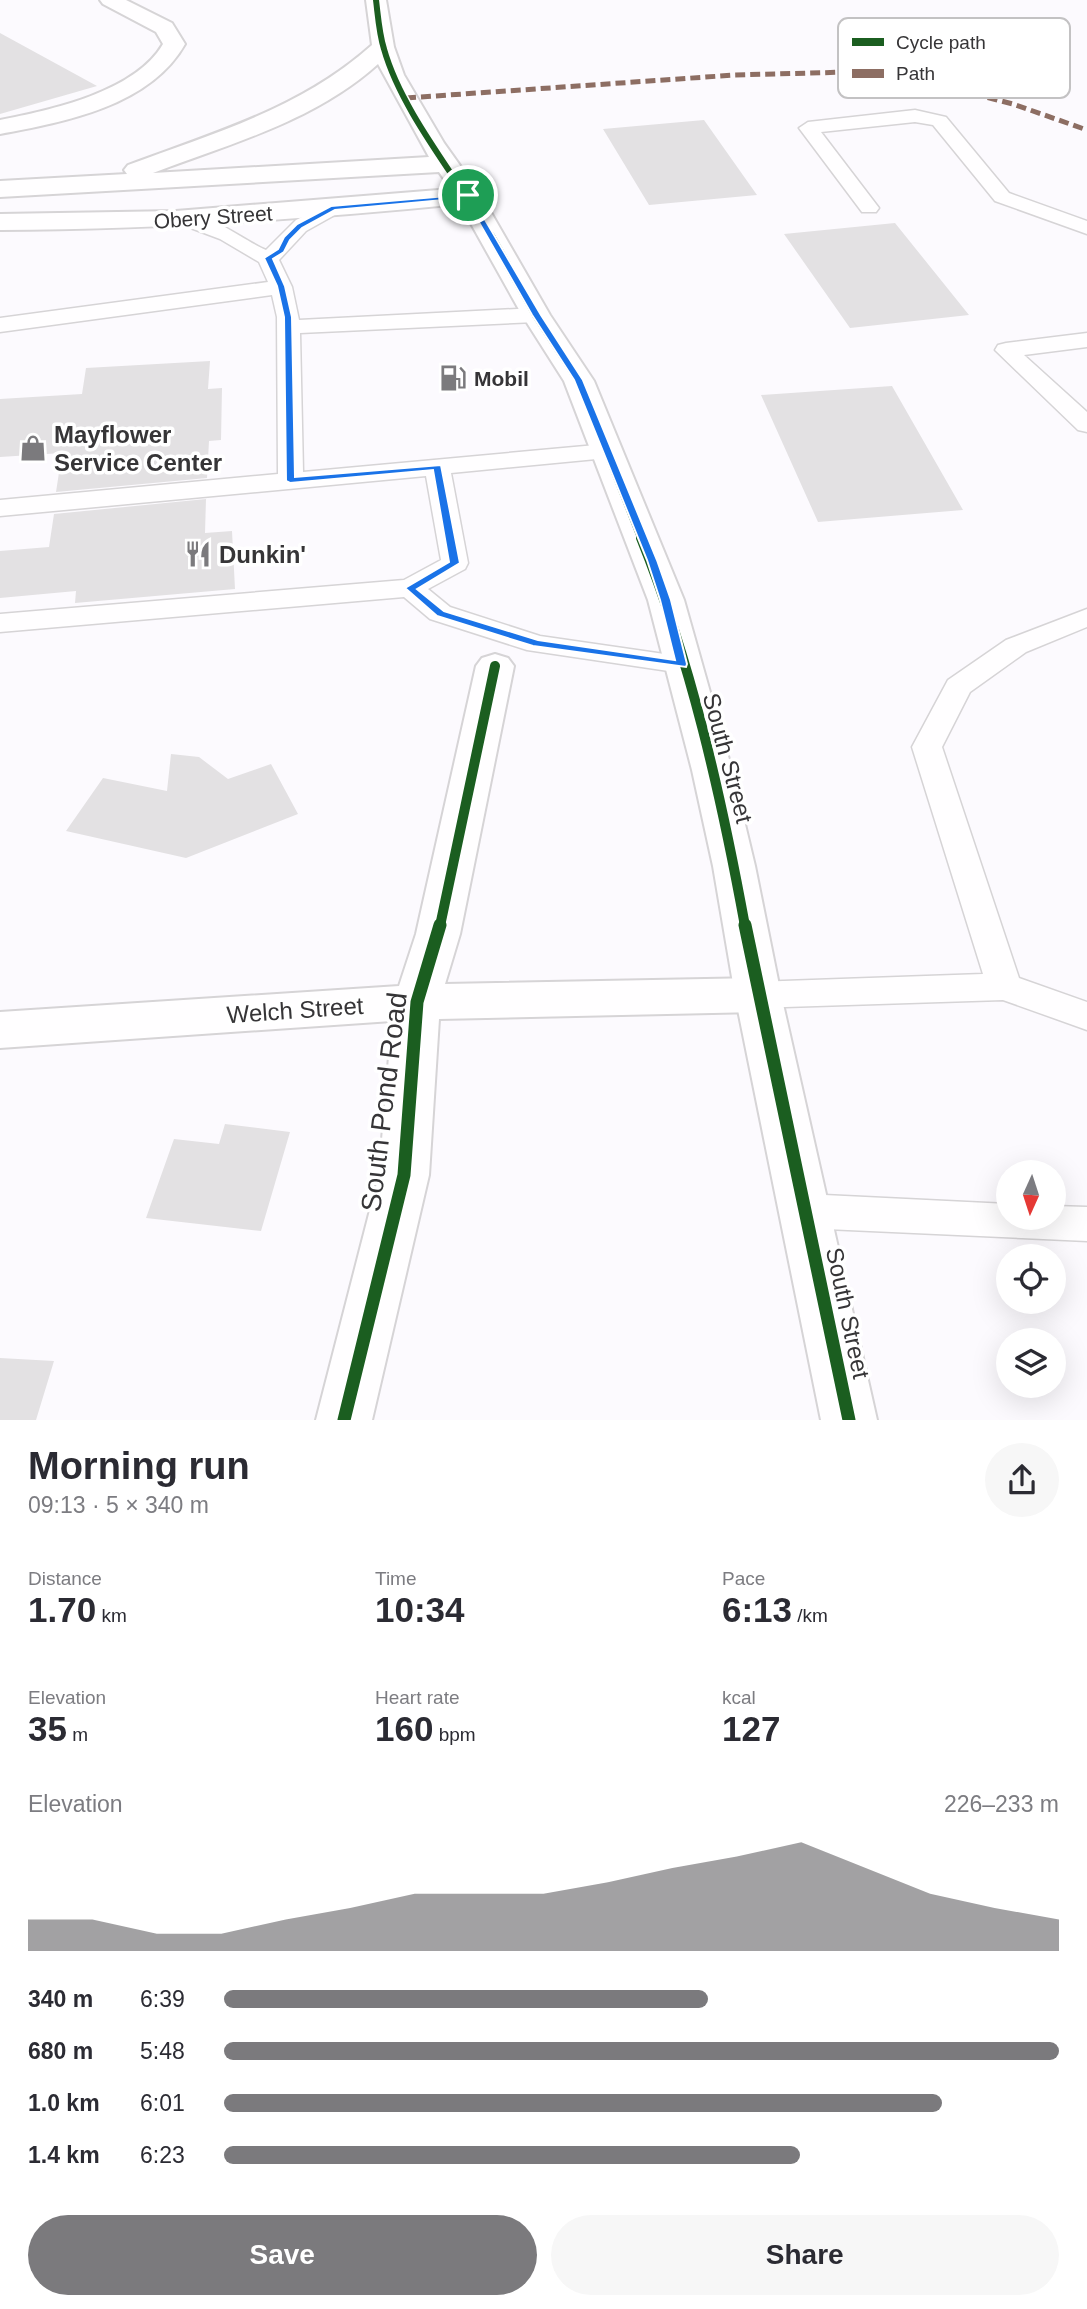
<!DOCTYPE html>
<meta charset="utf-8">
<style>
:root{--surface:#fff;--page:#f7f7f7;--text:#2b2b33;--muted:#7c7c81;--accent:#7b7a7d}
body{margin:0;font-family:Helvetica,sans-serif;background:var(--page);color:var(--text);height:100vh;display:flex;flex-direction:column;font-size:26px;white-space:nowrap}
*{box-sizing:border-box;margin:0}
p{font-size:23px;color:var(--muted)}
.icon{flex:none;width:38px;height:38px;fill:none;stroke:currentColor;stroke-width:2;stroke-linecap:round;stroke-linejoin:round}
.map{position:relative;height:1420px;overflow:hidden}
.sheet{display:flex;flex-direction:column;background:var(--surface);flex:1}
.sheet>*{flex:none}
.needle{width:46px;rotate:183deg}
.tools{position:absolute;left:996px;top:1160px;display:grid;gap:14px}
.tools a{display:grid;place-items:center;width:70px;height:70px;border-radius:50%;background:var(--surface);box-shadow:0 7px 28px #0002;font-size:35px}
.pin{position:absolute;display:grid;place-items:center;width:60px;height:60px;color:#fff;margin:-30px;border:4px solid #fff;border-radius:50%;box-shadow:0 2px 7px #0007}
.round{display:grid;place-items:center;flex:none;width:74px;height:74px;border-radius:37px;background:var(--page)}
.head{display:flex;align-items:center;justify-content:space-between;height:119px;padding:0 28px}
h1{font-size:38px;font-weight:800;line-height:52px}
.stats{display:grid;grid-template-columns:repeat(3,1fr);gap:10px;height:119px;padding:7px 28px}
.stats div{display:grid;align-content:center}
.stats b{font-size:35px;font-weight:800}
.stats small{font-size:19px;font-weight:400}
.stats p{font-size:19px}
.chart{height:196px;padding:14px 28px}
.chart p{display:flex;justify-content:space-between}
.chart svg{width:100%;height:126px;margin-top:7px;fill:var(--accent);opacity:.7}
.action{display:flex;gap:14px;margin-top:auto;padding:14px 28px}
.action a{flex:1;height:80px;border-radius:42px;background:var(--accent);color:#fff;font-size:28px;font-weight:800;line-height:80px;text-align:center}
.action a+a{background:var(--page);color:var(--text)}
ul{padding:0 28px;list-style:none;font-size:23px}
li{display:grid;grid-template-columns:112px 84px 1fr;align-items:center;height:52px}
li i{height:18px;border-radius:9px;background:var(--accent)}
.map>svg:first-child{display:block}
.building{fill:#e3e1e3}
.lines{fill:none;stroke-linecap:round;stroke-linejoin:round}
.lane-casing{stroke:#d6d4d6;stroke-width:3}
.street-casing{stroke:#d6d4d6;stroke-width:4}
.secondary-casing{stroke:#d6d4d6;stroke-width:4}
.lane{fill:#fffeff;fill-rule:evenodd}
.street{fill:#fffeff;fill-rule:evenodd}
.secondary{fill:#fffeff;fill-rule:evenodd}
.quiet{stroke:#8d6e63;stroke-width:5;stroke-dasharray:10 5;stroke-linecap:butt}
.cycleway-far3-casing{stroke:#fff;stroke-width:9}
.cycleway-far2-casing{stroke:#fff;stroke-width:11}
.cycleway-far1-casing{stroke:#fff;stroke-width:15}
.cycleway-casing{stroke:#fff;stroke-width:18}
.cycleway-far3{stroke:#1b5e20;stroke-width:6}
.cycleway-far2{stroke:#1b5e20;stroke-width:8}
.cycleway-far1{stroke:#1b5e20;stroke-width:10}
.cycleway{stroke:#1b5e20;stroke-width:13}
.route{fill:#1a73e8;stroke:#fff;stroke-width:2;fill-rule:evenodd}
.labels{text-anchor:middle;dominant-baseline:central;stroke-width:7;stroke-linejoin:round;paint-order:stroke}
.far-street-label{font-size:21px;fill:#363537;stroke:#fff}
.far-poi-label{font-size:21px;font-weight:bold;fill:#363537;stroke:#fff;text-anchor:start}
.poi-label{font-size:24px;font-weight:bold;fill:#363537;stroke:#fff;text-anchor:start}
.street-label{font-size:24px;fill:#363537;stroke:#fff}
.near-street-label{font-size:28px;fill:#363537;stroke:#fff}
.key{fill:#fff;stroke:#c3c2c3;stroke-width:2}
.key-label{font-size:19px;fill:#363537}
</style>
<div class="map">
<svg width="1087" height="1420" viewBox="0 0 1087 1420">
<rect width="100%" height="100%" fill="#fcfafe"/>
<path class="building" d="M 0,33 L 97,86 L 0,114 Z
M 704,120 L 757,195 L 649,205 L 603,129 Z
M 895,223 L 969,315 L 850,328 L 784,234 Z
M 210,361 L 208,389 L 222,388 L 221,440 L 209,441 L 207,478 L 56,492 L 62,453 L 0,457 L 0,399 L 82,394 L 86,368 Z
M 892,386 L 963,510 L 818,522 L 761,395 Z
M 206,499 L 205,533 L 232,531 L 235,589 L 75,603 L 76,591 L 0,598 L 0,551 L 49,547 L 54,514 Z
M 171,754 L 199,757 L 228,779 L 271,764 L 298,814 L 186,858 L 66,831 L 103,778 L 167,791 Z
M 225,1124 L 290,1132 L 261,1231 L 146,1218 L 174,1139 L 219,1144 Z
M 0,1358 L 54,1361 L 36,1420 L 0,1420 Z"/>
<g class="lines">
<g class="lane-casing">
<path id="lane" d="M 915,110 L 946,117 L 1009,193 L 1087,221 L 1087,234 L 995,201 L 933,125 L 915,122 L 821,132 L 879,208 L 876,212 L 862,212 L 799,128 L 808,122 Z
M 333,202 L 340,204 L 343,208 L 340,212 L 306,231 L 279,260 L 292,287 L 299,320 L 536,308 L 544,310 L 547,315 L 544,320 L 536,322 L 300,333 L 303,472 L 607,444 L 616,446 L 619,451 L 616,456 L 607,458 L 451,473 L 468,563 L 465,569 L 428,589 L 450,607 L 540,636 L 692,658 L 696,664 L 692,670 L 682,673 L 527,650 L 430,619 L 404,597 L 0,632 L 0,614 L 404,580 L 441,560 L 426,476 L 0,516 L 0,500 L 278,474 L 277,317 L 272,295 L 0,332 L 0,318 L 268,282 L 259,262 L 220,239 L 180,224 L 177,220 L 180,216 C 207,209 242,240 266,250 L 296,220 Z
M 1087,333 L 1087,347 L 1024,355 L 1087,412 L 1087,432 L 1078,430 L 995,350 L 998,345 L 1006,343 Z
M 1087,609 L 1087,627 L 1026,652 L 970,692 L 942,747 L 1019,978 L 1087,1002 L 1087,1030 L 1003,1000 L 758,1008 L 746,1004 L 740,995 L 746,986 L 758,982 L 983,974 L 912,747 L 948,680 L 1006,640 Z
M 804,1194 L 1008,1204 L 1008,1218 L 1054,1218 L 1054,1206 L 1087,1207 L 1087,1241 L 804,1228 L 790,1223 L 784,1211 L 790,1199 Z"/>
</g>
<g class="street-casing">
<path id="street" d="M 100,0 L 126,0 L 172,23 L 185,44 C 150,106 65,122 0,134 L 0,120 C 51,110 135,92 163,44 L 156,32 L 103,4 Z
M 495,654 L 508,658 L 514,666 L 460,934 L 445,984 L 758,978 L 774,983 L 781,995 L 774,1007 L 758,1012 L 439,1019 L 429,1175 L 372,1420 L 316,1420 L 379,1175 L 392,1021 L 0,1048 L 0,1012 L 399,986 L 416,934 L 476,666 L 482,658 Z"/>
</g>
<g class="secondary-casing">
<path id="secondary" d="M 366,0 L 386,0 L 394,47 L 404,75 L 444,143 L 481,195 L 550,315 L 594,381 L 684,600 L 732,770 L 755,866 L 781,995 L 877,1420 L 821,1420 L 735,995 L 713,866 L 692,770 L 648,600 L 564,381 L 522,315 L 460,204 C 307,219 154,230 0,230 L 0,214 L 176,211 L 451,189 L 439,172 L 0,197 L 0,181 L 127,174 L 124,170 L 128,165 C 214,133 302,108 372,45 ZM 378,64 L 429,157 L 153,173 C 230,144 315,121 378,64 Z"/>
</g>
<use href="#lane" class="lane"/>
<use href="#street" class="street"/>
<use href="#secondary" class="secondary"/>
<path class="quiet" d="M 406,98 L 735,75 L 849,72 L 947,87 L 1013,104 L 1087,130"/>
<g class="cycleway-far3-casing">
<path id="cycleway-far3" d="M 376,0 C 378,16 379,33 384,49 C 402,113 458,178 492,237"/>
</g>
<g class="cycleway-far2-casing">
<path id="cycleway-far2" d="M 491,236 L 536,315 L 579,381 L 642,540"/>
</g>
<g class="cycleway-far1-casing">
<path id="cycleway-far1" d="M 641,538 C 691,662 721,795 745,926
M 440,926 L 495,666"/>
</g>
<g class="cycleway-casing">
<path id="cycleway" d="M 745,925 L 849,1420
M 344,1420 L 404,1175 L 417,1002 L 440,925"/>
</g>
<use href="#cycleway-far3" class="cycleway-far3"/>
<use href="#cycleway-far2" class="cycleway-far2"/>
<use href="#cycleway-far1" class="cycleway-far1"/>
<use href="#cycleway" class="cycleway"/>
</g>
<path class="route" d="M 470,194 L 541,315 L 583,380 L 657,560 L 671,600 L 687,664 L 686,667 L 533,646 L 437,616 L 405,588 L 449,562 L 433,470 L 290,483 L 286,481 L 284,317 L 277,286 L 264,258 L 278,249 L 284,237 L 297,224 L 331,206 ZM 465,198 L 532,315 L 574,380 L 647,560 L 660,600 L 675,660 L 538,640 L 444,611 L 417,589 L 460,563 L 441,465 L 295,477 L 292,317 L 285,286 L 273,259 L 284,252 L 290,240 L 302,228 L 335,210 Z"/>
<defs>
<g id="fuel-bare" transform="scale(2.1)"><path d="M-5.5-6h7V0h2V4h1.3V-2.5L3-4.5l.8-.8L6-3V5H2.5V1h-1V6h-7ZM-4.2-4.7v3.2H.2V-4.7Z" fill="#7b7a7d" stroke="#fff" stroke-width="2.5" paint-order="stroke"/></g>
<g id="shop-bare" transform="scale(2.1)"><path d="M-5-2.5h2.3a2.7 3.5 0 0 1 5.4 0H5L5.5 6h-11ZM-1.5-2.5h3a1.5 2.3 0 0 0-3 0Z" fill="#7b7a7d" stroke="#fff" stroke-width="2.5" paint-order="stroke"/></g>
<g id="restaurant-bare" transform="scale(2.1)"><path d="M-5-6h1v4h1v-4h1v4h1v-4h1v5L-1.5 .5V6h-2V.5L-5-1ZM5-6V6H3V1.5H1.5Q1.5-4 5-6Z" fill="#7b7a7d" stroke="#fff" stroke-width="2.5" paint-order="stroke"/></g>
</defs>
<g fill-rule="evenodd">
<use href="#fuel-bare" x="453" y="378"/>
<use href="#shop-bare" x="33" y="448"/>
<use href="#restaurant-bare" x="198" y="554"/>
</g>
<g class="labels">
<g class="far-street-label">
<text transform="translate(213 217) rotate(-4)">Obery Street</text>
</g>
<g class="far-poi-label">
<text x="474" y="378">Mobil</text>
</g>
<g class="poi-label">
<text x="54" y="434">Mayflower<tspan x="54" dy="28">Service Center</tspan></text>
<text x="219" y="554">Dunkin'</text>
</g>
<g class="street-label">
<text transform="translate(728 758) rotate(75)">South Street</text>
<text transform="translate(295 1010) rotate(-4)">Welch Street</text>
<text transform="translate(848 1313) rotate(78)">South Street</text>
</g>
<g class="near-street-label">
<text transform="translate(384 1102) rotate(-83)">South Pond Road</text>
</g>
</g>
<rect x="838" y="18" width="232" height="80" rx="10" class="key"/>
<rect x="852" y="38" width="32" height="8" fill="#1b5e20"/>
<rect x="852" y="69" width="32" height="9" fill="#8d6e63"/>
<g class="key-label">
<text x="896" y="49">Cycle path</text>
<text x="896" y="80">Path</text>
</g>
</svg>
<div class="tools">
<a><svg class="needle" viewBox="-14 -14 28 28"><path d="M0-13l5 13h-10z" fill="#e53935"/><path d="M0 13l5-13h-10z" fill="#7c7c81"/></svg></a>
<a><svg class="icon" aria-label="locate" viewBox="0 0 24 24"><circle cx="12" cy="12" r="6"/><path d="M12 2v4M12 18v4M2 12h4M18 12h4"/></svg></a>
<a><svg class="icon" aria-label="layers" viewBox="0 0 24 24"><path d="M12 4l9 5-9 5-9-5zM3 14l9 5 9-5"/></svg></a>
</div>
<div class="pin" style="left:468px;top:195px;background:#1e9e55"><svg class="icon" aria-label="arrive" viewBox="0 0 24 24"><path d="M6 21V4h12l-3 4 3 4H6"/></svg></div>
</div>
<section class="sheet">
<div class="head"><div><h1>Morning run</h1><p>09:13 · 5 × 340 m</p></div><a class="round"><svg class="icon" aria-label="share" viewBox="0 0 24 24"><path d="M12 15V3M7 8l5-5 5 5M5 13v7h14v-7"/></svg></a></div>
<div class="stats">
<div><p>Distance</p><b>1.70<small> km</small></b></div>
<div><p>Time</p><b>10:34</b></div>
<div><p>Pace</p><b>6:13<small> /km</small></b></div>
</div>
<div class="stats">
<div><p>Elevation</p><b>35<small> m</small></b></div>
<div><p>Heart rate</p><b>160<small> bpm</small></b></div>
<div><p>kcal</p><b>127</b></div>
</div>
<div class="chart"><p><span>Elevation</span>226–233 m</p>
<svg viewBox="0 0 160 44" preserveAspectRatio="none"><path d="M0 44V33L10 33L20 38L30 38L40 33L50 29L60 24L70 24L80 24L90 20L100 15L110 11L120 6L130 15L140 24L150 29L160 33V44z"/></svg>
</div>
<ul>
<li><b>340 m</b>6:39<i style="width:58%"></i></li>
<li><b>680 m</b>5:48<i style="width:100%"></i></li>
<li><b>1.0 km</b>6:01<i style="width:86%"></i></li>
<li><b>1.4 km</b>6:23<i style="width:69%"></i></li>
</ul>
<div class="action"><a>Save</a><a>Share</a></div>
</section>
